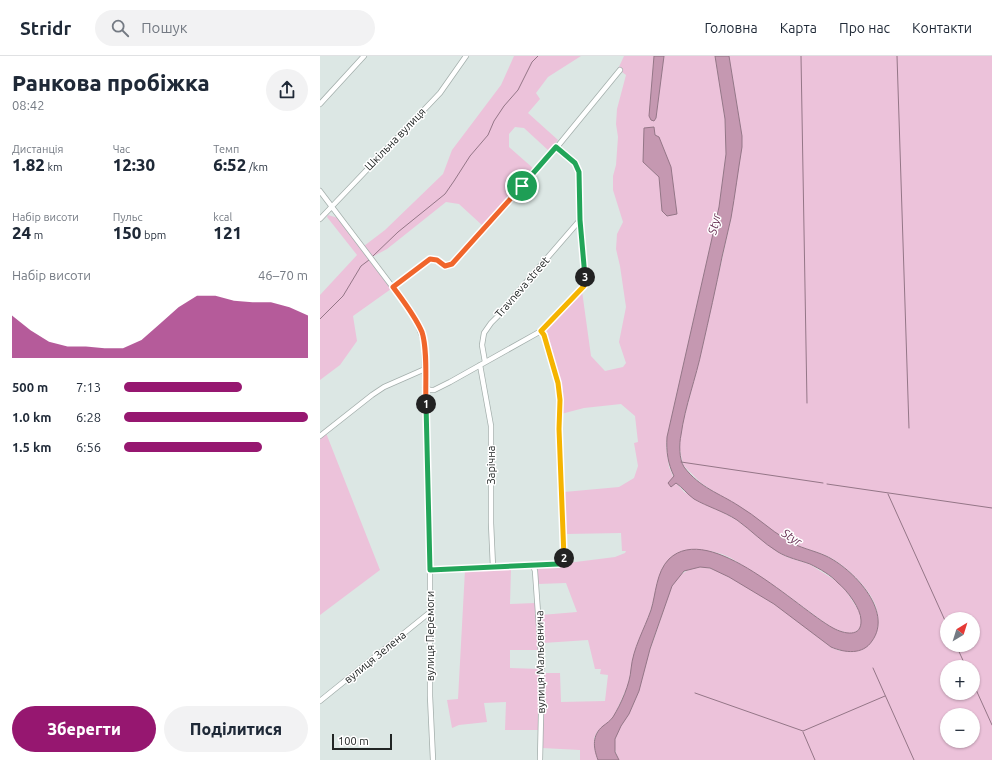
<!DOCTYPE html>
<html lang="uk">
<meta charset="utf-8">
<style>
:root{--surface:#fff;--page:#f2f2f3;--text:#1f2937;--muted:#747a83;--line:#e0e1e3;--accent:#961770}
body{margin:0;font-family:Ubuntu,sans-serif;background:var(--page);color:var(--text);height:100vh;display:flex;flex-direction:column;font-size:15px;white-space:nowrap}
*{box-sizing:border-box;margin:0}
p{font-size:13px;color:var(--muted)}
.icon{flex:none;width:22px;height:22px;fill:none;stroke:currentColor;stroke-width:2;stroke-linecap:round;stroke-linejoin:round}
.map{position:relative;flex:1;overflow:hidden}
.sheet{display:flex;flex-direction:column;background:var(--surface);width:320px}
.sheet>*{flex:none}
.needle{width:26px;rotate:38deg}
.buttons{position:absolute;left:620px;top:556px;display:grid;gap:8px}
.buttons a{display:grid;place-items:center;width:40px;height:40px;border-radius:50%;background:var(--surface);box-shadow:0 1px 3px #0004;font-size:20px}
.scale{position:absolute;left:12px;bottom:10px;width:60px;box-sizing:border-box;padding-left:4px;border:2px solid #212524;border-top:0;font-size:11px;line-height:14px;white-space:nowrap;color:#212524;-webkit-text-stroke:3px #fff;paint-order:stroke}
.pin{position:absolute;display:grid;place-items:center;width:34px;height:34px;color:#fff;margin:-17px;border:2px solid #fff;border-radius:50%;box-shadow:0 1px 4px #0007}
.km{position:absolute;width:20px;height:20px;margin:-10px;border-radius:50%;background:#222;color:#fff;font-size:11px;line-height:20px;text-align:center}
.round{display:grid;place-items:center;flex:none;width:42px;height:42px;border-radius:21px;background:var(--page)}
.overview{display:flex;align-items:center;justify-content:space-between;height:68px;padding:0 12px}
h1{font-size:22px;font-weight:800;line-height:30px}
.metrics{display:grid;grid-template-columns:repeat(3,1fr);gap:6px;height:68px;padding:4px 12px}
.metrics div{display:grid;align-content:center}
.metrics b{font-size:17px;font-weight:800}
.metrics small{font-size:11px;font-weight:400}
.metrics p{font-size:11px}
.chart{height:112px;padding:8px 12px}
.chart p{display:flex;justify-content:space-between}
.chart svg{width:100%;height:72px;margin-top:4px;fill:var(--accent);opacity:.7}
.cta{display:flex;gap:8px;margin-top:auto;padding:8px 12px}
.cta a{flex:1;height:46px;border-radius:24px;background:var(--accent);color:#fff;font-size:16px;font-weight:800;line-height:46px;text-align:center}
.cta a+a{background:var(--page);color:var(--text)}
ul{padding:0 12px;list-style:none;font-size:13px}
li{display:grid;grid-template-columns:64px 48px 1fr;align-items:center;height:30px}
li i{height:10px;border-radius:5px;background:var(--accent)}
header{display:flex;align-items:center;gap:24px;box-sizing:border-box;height:56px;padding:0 20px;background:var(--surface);border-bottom:1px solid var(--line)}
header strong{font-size:19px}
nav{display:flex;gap:22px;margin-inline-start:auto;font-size:14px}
.search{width:280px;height:36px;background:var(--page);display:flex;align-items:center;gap:10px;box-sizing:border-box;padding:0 14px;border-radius:22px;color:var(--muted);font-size:15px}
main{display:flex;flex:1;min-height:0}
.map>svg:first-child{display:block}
.green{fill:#ecc2da;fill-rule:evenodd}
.water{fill:#c598b1;stroke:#947687}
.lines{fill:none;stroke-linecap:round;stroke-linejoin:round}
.stream{stroke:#947687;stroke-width:1}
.minor-casing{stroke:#a4afac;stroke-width:6}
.minor{stroke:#fff;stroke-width:4.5}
.split-1-casing{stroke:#fff;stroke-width:8}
.split-2-casing{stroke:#fff;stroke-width:8}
.split-3-casing{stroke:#fff;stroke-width:8}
.split-4-casing{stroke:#fff;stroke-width:8}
.split-1{stroke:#f0652b;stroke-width:5}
.split-2{stroke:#22a559;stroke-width:5}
.split-3{stroke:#f5b400;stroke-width:5}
.split-4{stroke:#22a559;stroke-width:5}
.labels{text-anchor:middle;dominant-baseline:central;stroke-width:3;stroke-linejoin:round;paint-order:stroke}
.street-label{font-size:11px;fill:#212524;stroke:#fff}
.water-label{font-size:12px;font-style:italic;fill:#683053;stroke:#fff}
</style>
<header>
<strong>Stridr</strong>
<div class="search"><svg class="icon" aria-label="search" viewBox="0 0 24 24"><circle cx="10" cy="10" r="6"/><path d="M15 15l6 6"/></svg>Пошук</div>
<nav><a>Головна</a><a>Карта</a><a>Про нас</a><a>Контакти</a></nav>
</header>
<main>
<section class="sheet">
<div class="overview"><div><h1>Ранкова пробіжка</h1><p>08:42</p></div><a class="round"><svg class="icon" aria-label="share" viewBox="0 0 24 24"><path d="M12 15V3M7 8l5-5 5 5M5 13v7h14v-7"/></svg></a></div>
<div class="metrics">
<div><p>Дистанція</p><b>1.82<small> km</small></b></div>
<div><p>Час</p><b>12:30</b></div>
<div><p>Темп</p><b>6:52<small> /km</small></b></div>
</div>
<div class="metrics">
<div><p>Набір висоти</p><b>24<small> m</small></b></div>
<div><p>Пульс</p><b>150<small> bpm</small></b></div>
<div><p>kcal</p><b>121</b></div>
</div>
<div class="chart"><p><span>Набір висоти</span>46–70 m</p>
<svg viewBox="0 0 160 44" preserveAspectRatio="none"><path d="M0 44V18L10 27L20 34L30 37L40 37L50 38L60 38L70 33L80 23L90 13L100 6L110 6L120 9L130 10L140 10L150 13L160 18V44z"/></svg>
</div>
<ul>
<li><b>500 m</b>7:13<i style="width:64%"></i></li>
<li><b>1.0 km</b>6:28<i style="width:100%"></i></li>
<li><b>1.5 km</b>6:56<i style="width:75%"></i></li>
</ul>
<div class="cta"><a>Зберегти</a><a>Поділитися</a></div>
</section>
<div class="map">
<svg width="672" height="704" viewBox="0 0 672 704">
<rect width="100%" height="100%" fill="#dce7e4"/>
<path class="green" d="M 194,0 L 261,0 L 228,21 L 216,37 L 220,43 L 208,57 L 238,84 L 229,95 L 204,72 L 195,71 L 189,78 L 189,91 L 214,113 L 163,170 L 139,148 L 126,146 L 67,193 L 52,201 L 44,190 L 65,174 L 123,118 L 132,94 L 181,29 Z
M 304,0 L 334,0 L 329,60 L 336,62 L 344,0 L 395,0 L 405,63 L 406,98 L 399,151 L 347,381 L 346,390 L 349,411 L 356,427 L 364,436 L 417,464 L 456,495 L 467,501 L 489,508 L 518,526 L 526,535 L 539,555 L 541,561 L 541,570 L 538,574 L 534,577 L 527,577 L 512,572 L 453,529 L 411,502 L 402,498 L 390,495 L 344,509 L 340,520 L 331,553 L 312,610 L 308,629 L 294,660 L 289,666 L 277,676 L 274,682 L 274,690 L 278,704 L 260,704 L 260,694 L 222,692 L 224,617 L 240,617 L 241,646 L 285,645 L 288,619 L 280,618 L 281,613 L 275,613 L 268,584 L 223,587 L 221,559 L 257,556 L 246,527 L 218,528 L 216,511 L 295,501 L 305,497 L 306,495 L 302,495 L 301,477 L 246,478 L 244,436 L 299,431 L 314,422 L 318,410 L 314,387 L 318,386 L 315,360 L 301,348 L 264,352 L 241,358 L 243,341 L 226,274 L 262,235 L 271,300 L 285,315 L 303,311 L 306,307 L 299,286 L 306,251 L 300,210 L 296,193 L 297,178 L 303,166 L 293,134 L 293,120 L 296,109 L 298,81 L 296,68 L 297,53 L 306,19 L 298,13 ZM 333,71 L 335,79 L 347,160 L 342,155 L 339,121 L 323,106 Z
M 409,0 L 672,0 L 672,704 L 299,704 C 296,698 293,690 295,683 C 297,671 308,660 313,649 C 319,635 321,622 325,608 C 330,593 336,578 341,562 C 344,551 347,538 353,528 C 360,518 368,512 380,511 C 411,511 486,571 511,591 L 520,595 L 558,572 C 558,564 558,555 555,548 C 547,529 523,507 505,499 C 492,494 480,491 467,485 L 381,427 L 363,409 L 360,394 L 360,381 L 363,366 L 382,293 L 411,163 L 422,80 ZM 627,563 L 653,563 L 653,589 L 627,589 ZM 627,611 L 653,611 L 653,637 L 627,637 ZM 627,659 L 653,659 L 653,685 L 627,685 Z
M 8,159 L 18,162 L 71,233 L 33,260 L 37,285 L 20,309 L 0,324 L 0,239 L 37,199 L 7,161 Z
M 6,377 L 60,514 L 0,559 L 0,382 Z
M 191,512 L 190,548 L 216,547 L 219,594 L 190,594 L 190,612 L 220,613 L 219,674 L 185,674 L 186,646 L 164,647 L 167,666 L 139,669 L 132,672 L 127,644 L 138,643 L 145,514 Z"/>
<path class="water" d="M 334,0 L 344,0 L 336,62 L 334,65 L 331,64 L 329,60 Z
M 395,0 L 409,0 L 422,80 L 422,91 C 418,115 415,139 411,162 C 408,175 405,188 402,201 C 396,231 389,262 382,293 C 376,322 365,350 361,379 C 359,388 359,403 364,411 C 380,432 399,437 419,450 C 436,460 450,474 467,484 C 479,492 493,494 506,500 C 532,512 574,555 552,585 C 543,599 525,597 511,591 L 454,548 L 409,521 L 390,512 L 380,511 L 364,515 L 352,530 L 330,593 L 319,635 L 309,658 L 301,670 L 295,683 L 295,696 L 299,704 L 278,704 C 273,691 272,679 283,670 C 287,667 290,665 293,661 C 301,648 310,628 311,613 C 313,592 324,574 331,554 C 336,538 336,516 349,503 C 390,464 478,553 513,572 C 524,578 542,582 541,564 C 541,553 527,534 518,527 C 511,519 500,513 490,508 C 479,504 468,502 458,496 C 443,487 431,474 417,464 C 403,455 388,451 374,443 C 367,438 362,431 356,427 L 351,431 L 348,427 L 354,420 C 348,408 346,395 347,381 L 399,151 L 406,98 L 405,63 Z
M 334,71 L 335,79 L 339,81 L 351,111 L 357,158 L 347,160 L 342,155 L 339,121 L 323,106 L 324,72 Z"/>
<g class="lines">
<path class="stream" d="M 481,0 L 487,347
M 577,0 L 589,372
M 53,200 L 78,176 L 125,138 L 134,125 L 150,100 L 168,79 L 174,65 L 184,50 L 198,34 L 212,6 L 218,0
M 0,263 L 23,240 L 41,210 L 49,204
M 361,406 L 503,427
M 507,428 L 672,452
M 568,438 L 627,569
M 636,589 L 646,611
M 553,612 L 594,704
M 653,627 L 672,669
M 375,637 L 483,675 L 565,640
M 483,676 L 495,704"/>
<g class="minor-casing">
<path id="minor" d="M 0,48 L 44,0
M 0,135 L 90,254 L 97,267 L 104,285 L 110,514 L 110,640 L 113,704
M 0,163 L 120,37 L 146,0
M 73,231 L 109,203 L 117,204 L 125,210 L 132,208 L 237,91 L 300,14
M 165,306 L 162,289 L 164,277 L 171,267 L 188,250 L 196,238 L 260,164
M 160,309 L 171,370 L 171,467 L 173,511
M 105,331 L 110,334 L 114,334 L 130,326 L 221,275 L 264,230 L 265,226 L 260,164 L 259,116 L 255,107 L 237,91
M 0,380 L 52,339 L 64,331 L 105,313
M 213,509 L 215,515 L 222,613 L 220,704
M 110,514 L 238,508 L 243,505 L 244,495 L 240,414 L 239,373 L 240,344 L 238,327 L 224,279 L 221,275
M 0,645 L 109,557"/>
</g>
<use href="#minor" class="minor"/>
</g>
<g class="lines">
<g class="split-1-casing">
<path id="split-1" d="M 106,348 C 105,328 108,295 102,276 C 95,260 84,246 73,231 L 110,203 L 117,204 L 125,210 L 132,208 L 202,130"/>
</g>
<g class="split-2-casing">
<path id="split-2" d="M 106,348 L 110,514 L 238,508 L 243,505 L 244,502"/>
</g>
<g class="split-3-casing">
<path id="split-3" d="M 244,502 L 239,373 L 240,344 L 238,327 L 224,279 L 221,275 L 264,230 L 265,221"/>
</g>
<g class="split-4-casing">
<path id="split-4" d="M 202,130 L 236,91 L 255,107 L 259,116 L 260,164 L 265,221"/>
</g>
<use href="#split-1" class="split-1"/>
<use href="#split-2" class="split-2"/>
<use href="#split-3" class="split-3"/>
<use href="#split-4" class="split-4"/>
</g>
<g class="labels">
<g class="street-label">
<text transform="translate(75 83) rotate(-46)">Шкільна вулиця</text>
<text transform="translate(202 231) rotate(-49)">Travneva street</text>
<text transform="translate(171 409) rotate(-90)">Зарічна</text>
<text transform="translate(110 580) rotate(-90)">вулиця Перемоги</text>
<text transform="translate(55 601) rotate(-39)">вулиця Зелена</text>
<text transform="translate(220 606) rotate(-91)">вулиця Мальовнича</text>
</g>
<g class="water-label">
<text transform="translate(394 168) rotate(-77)">Styr</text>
<text transform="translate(472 481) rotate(32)">Styr</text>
</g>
</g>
</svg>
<div class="buttons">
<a><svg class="needle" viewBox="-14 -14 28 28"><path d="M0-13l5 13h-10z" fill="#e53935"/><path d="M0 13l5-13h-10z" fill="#747a83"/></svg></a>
<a>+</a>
<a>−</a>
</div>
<div class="scale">100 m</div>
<div class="pin" style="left:202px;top:130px;background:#1e9e55"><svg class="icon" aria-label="arrive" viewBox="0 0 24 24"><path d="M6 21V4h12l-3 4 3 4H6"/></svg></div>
<b class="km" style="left:106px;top:348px">1</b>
<b class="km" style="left:244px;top:502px">2</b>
<b class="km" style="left:265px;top:221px">3</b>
</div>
</main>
